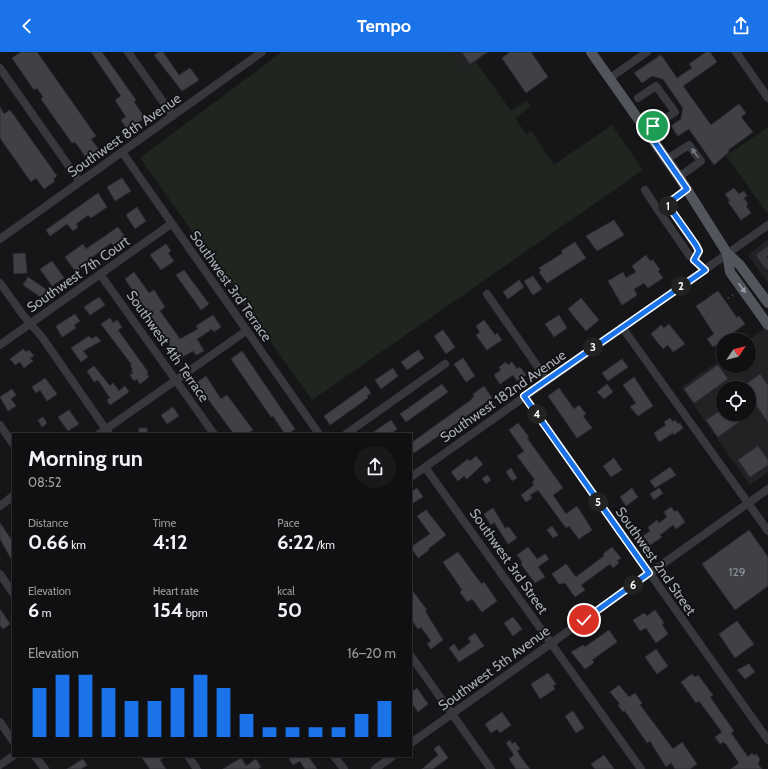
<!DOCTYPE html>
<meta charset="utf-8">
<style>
:root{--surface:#101012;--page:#19191b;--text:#f1f3f6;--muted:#9c9d9f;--line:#303032;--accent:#1a73e8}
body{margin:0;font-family:Cabin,sans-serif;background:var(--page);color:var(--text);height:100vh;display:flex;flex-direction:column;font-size:15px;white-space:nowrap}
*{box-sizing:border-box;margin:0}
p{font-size:13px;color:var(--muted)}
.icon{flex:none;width:22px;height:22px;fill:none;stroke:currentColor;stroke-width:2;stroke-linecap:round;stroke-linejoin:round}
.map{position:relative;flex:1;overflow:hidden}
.side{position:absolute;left:12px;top:381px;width:400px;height:324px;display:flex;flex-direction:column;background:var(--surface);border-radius:0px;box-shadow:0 1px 3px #0004,0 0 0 1px var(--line)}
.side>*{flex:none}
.needle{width:26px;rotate:55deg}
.tools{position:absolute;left:716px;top:281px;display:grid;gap:8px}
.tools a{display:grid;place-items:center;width:40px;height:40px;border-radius:50%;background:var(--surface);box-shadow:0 1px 3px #0004,0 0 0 1px var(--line);font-size:20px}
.pin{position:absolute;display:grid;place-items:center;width:34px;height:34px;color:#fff;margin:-17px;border:2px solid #fff;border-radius:50%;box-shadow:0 1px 4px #0007}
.km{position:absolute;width:20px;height:20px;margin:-10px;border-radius:50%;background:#222;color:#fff;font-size:11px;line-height:20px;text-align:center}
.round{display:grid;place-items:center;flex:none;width:42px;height:42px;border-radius:21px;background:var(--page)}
.head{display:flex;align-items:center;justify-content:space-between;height:68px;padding:0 16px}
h1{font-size:22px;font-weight:700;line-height:30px}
.stats{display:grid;grid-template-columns:repeat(3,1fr);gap:6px;height:68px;padding:4px 16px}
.stats div{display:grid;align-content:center}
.stats b{font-size:20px;font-weight:700}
.stats small{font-size:11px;font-weight:400}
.stats p{font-size:11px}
.chart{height:112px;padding:8px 16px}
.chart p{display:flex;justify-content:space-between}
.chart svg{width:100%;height:72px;margin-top:4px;stroke:var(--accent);stroke-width:6}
header{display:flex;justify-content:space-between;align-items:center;height:52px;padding:0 16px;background:var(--accent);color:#fff;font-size:18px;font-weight:700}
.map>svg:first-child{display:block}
.built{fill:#222225;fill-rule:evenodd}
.green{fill:#1e261f}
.building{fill:#404145;stroke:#303034}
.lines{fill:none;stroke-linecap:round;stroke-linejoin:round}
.path{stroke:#3d3f44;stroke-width:1.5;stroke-dasharray:2 3;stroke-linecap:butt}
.minor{stroke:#37383d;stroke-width:8}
.major{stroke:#53555c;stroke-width:10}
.oneway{fill:#757881}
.oneway2{fill:#979ba6}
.route-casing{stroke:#fff;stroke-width:8}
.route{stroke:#1a73e8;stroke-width:5}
.labels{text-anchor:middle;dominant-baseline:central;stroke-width:3.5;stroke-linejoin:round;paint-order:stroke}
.number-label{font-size:12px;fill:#8e929b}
.street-label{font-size:14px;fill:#a8adb8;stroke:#111113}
</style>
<header><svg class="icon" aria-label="back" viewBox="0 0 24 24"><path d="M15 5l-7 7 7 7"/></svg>Tempo<svg class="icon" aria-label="share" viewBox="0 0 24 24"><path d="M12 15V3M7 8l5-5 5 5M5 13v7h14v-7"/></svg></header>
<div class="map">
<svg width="768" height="717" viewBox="0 0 768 717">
<rect width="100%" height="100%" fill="#161618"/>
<path class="built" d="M 450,0 L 490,0 L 463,19 Z
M 768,187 L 768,231 L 748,203 Z
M 768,274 L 768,420 L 750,433 L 681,335 L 723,306 L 723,314 L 749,314 L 748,288 ZM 723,336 L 749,336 L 749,362 L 723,362 Z"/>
<path class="green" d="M 282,0 L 450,0 L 463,19 L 476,10 L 511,59 L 527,48 L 531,54 L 515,66 L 526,82 L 531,79 L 554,113 L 612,73 L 643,118 L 312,348 L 140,106 Z
M 768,75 L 768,162 L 726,104 Z"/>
<path class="building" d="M 21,0 L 37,0 L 96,84 L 91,87 L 100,99 L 87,107 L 75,90 L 72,91 L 41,47 L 43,45 L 37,36 L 34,38 L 12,6 Z
M 91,0 L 102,0 L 136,48 L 134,50 L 145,66 L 127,77 L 121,68 L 126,65 L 115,48 L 121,44 Z
M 159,0 L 163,0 L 179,23 L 190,16 L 199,28 L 182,39 L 154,3 Z
M 462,0 L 487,0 L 470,12 Z
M 510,0 L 531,0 L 548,25 L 526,41 L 502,6 Z
M 706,0 L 710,0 L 717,10 L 683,34 L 711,73 L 739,52 L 746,61 L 741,65 L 753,80 L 728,98 L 729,100 L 714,113 L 689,77 L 678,84 L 671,74 L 681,67 L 683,56 L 663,27 L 652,24 L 642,31 L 634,21 L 661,3 L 677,26 L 692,16 L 689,12 Z
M 0,55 L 4,62 L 10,58 L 57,124 L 53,127 L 55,129 L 44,137 L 36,126 L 31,130 L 0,86 Z
M 122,126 L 131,139 L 115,149 L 107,135 Z
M 734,136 L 739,142 L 744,139 L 747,144 L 744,146 L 748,152 L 746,154 L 751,161 L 741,168 L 728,150 L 730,149 L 725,142 Z
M 98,141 L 107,155 L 91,166 L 88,163 L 76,172 L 78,175 L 73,179 L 67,172 L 50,184 L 46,178 Z
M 137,155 L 146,169 L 135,177 L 126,163 Z
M 614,168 L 624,183 L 597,199 L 586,184 Z
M 118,175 L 125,185 L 113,193 L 111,191 L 83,212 L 85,214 L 76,220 L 65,205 L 83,192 L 86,197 Z
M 575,190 L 586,206 L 547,231 L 539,220 L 541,219 L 539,216 L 563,201 L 561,199 Z
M 166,192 L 171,199 L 168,201 L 174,209 L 161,218 L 150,203 Z
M 25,201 L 27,221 L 14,222 L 13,202 Z
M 646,203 L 650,209 L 653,208 L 660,218 L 658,219 L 663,226 L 648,236 L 644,231 L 634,237 L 637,243 L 622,253 L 608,229 L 623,220 L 626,226 L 636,220 L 632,214 Z
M 52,209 L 64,226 L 52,234 L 40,217 Z
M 184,218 L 209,252 L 201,258 L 176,223 Z
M 134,220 L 149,241 L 154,238 L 165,255 L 160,259 L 180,287 L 198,277 L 196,274 L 213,263 L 221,275 L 214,280 L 212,277 L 197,287 L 204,299 L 196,303 L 193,299 L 177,308 L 169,293 L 170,292 L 125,227 Z
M 533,224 L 542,237 L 533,243 L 524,229 Z
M 28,225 L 47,238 L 42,246 L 23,233 Z
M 519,228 L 524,235 L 508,247 L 503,240 Z
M 718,239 L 737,266 L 739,264 L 745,272 L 713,295 L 707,287 L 714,282 L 696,254 Z
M 99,245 L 105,253 L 90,263 L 84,255 Z
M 581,246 L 599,268 L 586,279 L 568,257 Z
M 75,262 L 80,269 L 74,273 L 76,276 L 62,285 L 56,274 Z
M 559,263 L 567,276 L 554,285 L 545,272 Z
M 110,266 L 113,271 L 117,268 L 122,275 L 118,278 L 148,320 L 147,322 L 149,325 L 140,332 L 137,327 L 134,329 L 130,323 L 133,321 L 131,318 L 133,317 L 130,314 L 132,313 L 101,272 Z
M 484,268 L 495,283 L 497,281 L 502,288 L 487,298 L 476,283 L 480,280 L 476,274 Z
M 669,272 L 685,292 L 673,300 L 668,293 L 663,297 L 651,282 L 661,273 L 664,276 Z
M 443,278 L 455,295 L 446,302 L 434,284 Z
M 89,284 L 92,287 L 96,284 L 101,289 L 83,299 L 88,305 L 81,310 L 71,296 Z
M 23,297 L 26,300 L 29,298 L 34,304 L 30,306 L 33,309 L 24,316 L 20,310 L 15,313 L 10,307 Z
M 418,298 L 424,306 L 407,318 L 401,310 Z
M 242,299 L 295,377 L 288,382 L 285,382 L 273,364 L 271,365 L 231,307 Z
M 463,306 L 475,324 L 466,330 L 454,312 Z
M 622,307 L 628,315 L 608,329 L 602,321 Z
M 506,310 L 508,313 L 512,310 L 517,317 L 520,315 L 526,323 L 517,329 L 513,323 L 500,332 L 494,323 L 501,318 L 499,315 Z
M 718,313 L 728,327 L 694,351 L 684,337 Z
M 94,314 L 110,334 L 113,331 L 119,339 L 125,334 L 129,340 L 110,353 L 107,348 L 110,346 L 98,328 L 94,330 L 87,319 Z
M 393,316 L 398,324 L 381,337 L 375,328 Z
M 760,322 L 768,333 L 768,370 L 749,343 L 749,336 L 741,336 Z
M 206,324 L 221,347 L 227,343 L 253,378 L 247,382 L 234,382 L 196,331 Z
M 634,325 L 653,354 L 638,364 L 630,355 L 636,351 L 623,333 Z
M 45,326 L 57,342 L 47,349 L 40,338 L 36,341 L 32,335 Z
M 442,332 L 448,340 L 406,370 L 400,362 Z
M 607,332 L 613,340 L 604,347 L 597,340 Z
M 366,334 L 371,341 L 367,344 L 368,346 L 330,373 L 324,364 Z
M 484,334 L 492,346 L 414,401 L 411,397 L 411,391 L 471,348 L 474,344 L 473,342 Z
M 559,336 L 574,357 L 579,353 L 586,362 L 583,364 L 592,376 L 577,386 L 548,344 Z
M 12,337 L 16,343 L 11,347 L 16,354 L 8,359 L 0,345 Z
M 173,355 L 179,364 L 167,372 L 161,363 Z
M 723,357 L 723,362 L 750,362 L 718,385 L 706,368 Z
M 69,358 L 79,372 L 68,379 L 58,365 Z
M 43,365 L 47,371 L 42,375 L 38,368 Z
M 670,366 L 673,370 L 675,368 L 678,372 L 680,371 L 683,376 L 674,383 L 673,381 L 659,390 L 654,381 L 666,373 L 664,370 Z
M 391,368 L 397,377 L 390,382 L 371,382 Z
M 518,371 L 529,385 L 527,386 L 563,436 L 553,443 L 566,462 L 577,454 L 592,478 L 579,487 L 569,474 L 566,476 L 538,438 L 530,443 L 532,446 L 526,450 L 521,443 L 534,433 L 532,430 L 535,428 L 517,404 L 524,399 L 509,378 Z
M 139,376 L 147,376 L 147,382 L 139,382 Z
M 758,394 L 768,408 L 768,413 L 750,425 L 738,408 Z
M 476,404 L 483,412 L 467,427 L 464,424 L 458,429 L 451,420 L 468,407 L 470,409 Z
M 614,406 L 622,418 L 611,425 L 603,414 Z
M 670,415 L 676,423 L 655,436 L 650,429 Z
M 511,416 L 517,426 L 512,429 L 506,420 Z
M 487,423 L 491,428 L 486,432 L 482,427 Z
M 417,436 L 423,445 L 411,452 L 411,440 Z
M 632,436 L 638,445 L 626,454 L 620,445 Z
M 659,436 L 663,441 L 654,448 L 650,442 Z
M 671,455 L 675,460 L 677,458 L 685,470 L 676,477 L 673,473 L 660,483 L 662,485 L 650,493 L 643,484 L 650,479 L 648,475 L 657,468 L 659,471 L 667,465 L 664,460 Z
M 493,456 L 505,476 L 509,475 L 517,486 L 508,492 L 494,470 L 491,473 L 484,462 Z
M 426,458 L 446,483 L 428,497 L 429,498 L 418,506 L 411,495 L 430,482 L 417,464 Z
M 0,471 L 13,490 L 13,510 L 0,487 Z
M 552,474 L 558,483 L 553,486 L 547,478 Z
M 749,478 L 768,505 L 768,534 L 735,558 L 702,512 Z
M 528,495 L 537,507 L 545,502 L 549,507 L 538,515 L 545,525 L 535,531 L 521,512 L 522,510 L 517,503 Z
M 612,495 L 621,506 L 617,509 L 619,511 L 613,516 L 610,512 L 581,533 L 585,538 L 575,545 L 565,531 L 559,532 L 552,522 L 566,512 L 576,525 L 604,504 L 603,502 Z
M 458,500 L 477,526 L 482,532 L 484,530 L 497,549 L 482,560 L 472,547 L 467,550 L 460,540 L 462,538 L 443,510 Z
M 411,537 L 427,558 L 425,559 L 443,588 L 431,597 L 427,592 L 431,589 L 421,575 L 418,577 L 411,567 Z
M 0,557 L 10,572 L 3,577 L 0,573 Z
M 655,558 L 664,571 L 662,572 L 668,582 L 656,591 L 646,576 L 640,579 L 633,568 L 644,561 L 647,564 Z
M 513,565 L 522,577 L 513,584 L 504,571 Z
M 737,569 L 754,592 L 735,606 L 719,582 Z
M 609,578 L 617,590 L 592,608 L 594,610 L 592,612 L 585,617 L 571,600 L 583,593 L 585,595 Z
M 475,581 L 484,594 L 459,610 L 449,596 L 454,592 L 459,599 L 471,590 L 468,586 Z
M 656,597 L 668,614 L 657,622 L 645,605 Z
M 749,612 L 755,620 L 745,627 L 737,618 Z
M 548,621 L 556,632 L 553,634 L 555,637 L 540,647 L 531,632 Z
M 692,622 L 695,625 L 698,623 L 713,643 L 710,645 L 734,679 L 731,681 L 748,705 L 752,701 L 754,704 L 756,702 L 760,707 L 758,712 L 762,717 L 731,717 L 739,711 L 726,692 L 723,690 L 720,692 L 715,685 L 722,680 L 699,649 L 696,651 L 681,630 Z
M 619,633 L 629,645 L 635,641 L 642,651 L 640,653 L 673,697 L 682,690 L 697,712 L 690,717 L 675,717 L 671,711 L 666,715 L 650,689 L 647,691 L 625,659 L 623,660 L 618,653 L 620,652 L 610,640 Z
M 417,636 L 428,652 L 418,660 L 411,650 L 411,641 Z
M 573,659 L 584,676 L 576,681 L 565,664 Z
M 502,660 L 511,673 L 500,681 L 497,677 L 491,681 L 485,672 Z
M 510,688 L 512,692 L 515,690 L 520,697 L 517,698 L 520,704 L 530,717 L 516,717 L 509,707 L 514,703 L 506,691 Z
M 439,693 L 448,706 L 433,717 L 422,717 L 438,703 L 434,697 Z
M 604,703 L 614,717 L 595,717 L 591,712 Z
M 145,704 L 165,704 L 160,708 L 166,717 L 150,717 L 142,706 Z
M 294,704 L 308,704 L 317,717 L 305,717 L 300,709 L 293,713 L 289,707 Z
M 241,706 L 246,714 L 256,707 L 261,715 L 258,717 L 223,717 Z
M 83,707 L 87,713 L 81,717 L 67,717 Z"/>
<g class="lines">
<path class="path" d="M 707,261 L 734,242"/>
<path class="minor" d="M 128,0 L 173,64
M 736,0 L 768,46
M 0,16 L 80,130
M 610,26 L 647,0
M 638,46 L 656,34 L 675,60 L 647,79
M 122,100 L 319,382
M 667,107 L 689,93 L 701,109 L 679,125
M 687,137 L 658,158 L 689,203 L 705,218
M 645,138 L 658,158
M 667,152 L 699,199 L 694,208
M 0,187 L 262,0
M 768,199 L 761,204 L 768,213
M 100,222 L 214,382
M 0,231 L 23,263 L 42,285 L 109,382
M 487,242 L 547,328
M 622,275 L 768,479
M 0,293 L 171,172
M 524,344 L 768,688
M 0,373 L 13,392
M 99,382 L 246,279
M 346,382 L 445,312
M 425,415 L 641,717
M 411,425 L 768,173
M 0,454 L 13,444
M 0,522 L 13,541
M 411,604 L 491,717
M 0,670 L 13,689
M 411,691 L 768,437
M 35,704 L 45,717
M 188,704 L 197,717
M 334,704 L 344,717
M 0,713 L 13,704
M 375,717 L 393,704"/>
<path class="major" d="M 591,0 L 679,125 L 727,201 L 740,213 L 768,251
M 727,201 L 730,220 L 768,273"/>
</g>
<defs><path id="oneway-solid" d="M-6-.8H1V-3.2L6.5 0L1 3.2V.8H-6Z"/></defs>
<use class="oneway" href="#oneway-solid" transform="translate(695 101) rotate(-126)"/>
<use class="oneway2" href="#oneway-solid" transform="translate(742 236) rotate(54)"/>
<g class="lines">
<g class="route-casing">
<path id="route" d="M 584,568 L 649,521 L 524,344 L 705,218 L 694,208 L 699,199 L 696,193 L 667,152 L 687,137 L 647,79 L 653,74"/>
</g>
<use href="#route" class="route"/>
</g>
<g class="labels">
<g class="number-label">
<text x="737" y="519">129</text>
</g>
<g class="street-label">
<text transform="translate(124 83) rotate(-35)">Southwest 8th Avenue</text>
<text transform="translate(78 222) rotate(-35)">Southwest 7th Court</text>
<text transform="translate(231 234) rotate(55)">Southwest 3rd Terrace</text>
<text transform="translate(168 294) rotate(55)">Southwest 4th Terrace</text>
<text transform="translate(503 344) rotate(-35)">Southwest 182nd Avenue</text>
<text transform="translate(509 509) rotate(55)">Southwest 3rd Street</text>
<text transform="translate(656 509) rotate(55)">Southwest 2nd Street</text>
<text transform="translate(494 616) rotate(-36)">Southwest 5th Avenue</text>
</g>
</g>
</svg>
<div class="tools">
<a><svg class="needle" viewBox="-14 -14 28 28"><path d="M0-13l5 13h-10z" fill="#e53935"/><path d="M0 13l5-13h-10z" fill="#9c9d9f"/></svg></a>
<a><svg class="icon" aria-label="locate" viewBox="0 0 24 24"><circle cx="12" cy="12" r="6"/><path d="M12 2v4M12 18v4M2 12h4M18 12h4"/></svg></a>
</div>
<div class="pin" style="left:653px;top:74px;background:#1e9e55"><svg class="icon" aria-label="arrive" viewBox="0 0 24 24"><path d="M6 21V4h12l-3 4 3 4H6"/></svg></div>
<div class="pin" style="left:584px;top:568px;background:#d93025"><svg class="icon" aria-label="check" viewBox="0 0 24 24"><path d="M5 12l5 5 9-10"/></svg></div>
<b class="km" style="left:668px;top:154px">1</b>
<b class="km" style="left:681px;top:234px">2</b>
<b class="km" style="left:593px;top:295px">3</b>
<b class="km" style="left:537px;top:362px">4</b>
<b class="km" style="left:598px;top:450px">5</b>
<b class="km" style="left:633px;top:533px">6</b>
<section class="side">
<div class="head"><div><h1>Morning run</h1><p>08:52</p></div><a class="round"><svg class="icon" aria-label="share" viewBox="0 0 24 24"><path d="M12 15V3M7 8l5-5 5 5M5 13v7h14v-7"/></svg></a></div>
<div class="stats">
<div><p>Distance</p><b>0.66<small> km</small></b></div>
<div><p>Time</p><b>4:12</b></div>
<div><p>Pace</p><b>6:22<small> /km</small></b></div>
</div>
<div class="stats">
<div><p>Elevation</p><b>6<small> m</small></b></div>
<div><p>Heart rate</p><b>154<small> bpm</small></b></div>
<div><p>kcal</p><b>50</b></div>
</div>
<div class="chart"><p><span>Elevation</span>16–20 m</p>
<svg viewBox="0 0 160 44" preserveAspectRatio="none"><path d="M5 44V14M15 44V6M25 44V6M35 44V14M45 44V22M55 44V22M65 44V14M75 44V6M85 44V14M95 44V30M105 44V38M115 44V38M125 44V38M135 44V38M145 44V30M155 44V22"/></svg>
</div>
</section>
</div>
